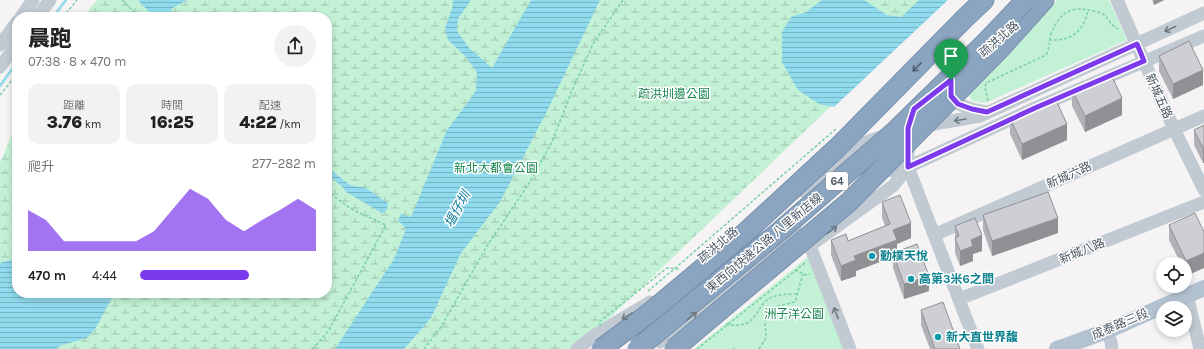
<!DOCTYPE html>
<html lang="zh-TW">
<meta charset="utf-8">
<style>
:root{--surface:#fff;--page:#f2f2f2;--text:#222;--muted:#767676;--accent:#7c3aed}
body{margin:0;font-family:Karla,"Noto Sans TC",sans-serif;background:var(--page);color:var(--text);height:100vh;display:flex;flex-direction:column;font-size:15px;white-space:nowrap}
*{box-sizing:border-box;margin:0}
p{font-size:13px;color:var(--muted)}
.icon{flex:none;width:22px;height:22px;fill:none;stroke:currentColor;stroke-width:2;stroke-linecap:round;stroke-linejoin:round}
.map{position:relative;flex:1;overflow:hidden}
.details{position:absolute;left:12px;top:12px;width:320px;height:286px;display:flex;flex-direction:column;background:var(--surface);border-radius:16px;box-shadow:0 2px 6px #0003}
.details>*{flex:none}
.buttons{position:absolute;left:1156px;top:257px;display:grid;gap:8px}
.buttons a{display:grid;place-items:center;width:36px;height:36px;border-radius:50%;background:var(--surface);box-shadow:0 2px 6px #0003;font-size:20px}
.pin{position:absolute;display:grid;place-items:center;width:34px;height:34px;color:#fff;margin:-41px -17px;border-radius:50% 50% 50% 0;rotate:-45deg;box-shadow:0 0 4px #0007}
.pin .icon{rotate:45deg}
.round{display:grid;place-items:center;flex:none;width:42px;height:42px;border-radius:21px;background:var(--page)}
.summary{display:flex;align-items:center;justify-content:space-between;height:68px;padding:0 16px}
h1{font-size:22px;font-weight:800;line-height:30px}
.figures{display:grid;grid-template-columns:repeat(3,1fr);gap:6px;height:68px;padding:4px 16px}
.figures div{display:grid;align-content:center;border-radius:10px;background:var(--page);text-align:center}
.figures b{font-size:17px;font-weight:800}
.figures small{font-size:11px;font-weight:400}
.figures p{font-size:11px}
.chart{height:112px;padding:8px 16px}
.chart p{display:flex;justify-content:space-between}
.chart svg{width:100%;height:72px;margin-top:4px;fill:var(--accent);opacity:.7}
ul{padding:0 16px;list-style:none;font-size:13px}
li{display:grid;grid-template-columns:64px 48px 1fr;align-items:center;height:30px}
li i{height:10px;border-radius:5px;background:var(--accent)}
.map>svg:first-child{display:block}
.green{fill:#c3f1d5}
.wetland{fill:url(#wetland-marsh)}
.water{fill:url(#water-rules)}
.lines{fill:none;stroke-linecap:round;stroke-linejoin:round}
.stream{stroke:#90daee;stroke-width:2.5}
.highway-casing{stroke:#7690ad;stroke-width:21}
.path{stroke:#7ad0a6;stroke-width:1.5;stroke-dasharray:3 2;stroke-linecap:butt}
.minor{stroke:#c1cad2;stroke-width:13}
.major{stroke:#b3c2d1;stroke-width:16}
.highway{stroke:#8ba5c1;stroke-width:19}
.highway-bridge-casing{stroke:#7690ad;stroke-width:21;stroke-linecap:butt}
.path-bridge{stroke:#7ad0a6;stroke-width:1.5;stroke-dasharray:3 2;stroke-linecap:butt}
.highway-bridge{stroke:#8ba5c1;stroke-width:19}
.wall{fill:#b0b2b7}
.shaded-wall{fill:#909195}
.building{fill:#cdcfd5;stroke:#909195}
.oneway{stroke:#6e7983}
.oneway2{stroke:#505e6b}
.route-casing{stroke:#fff;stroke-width:8}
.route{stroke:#7c3aed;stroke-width:5}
.culture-dot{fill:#0f9aa8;stroke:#fff;stroke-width:1.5}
.labels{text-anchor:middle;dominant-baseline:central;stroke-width:3;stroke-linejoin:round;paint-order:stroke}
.shield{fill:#fff;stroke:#808990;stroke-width:1}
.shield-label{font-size:11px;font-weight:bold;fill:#4a5661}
.street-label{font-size:12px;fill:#4a5661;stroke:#fff}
.park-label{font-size:12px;fill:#17864f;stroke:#fff}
.culture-label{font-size:12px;font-weight:bold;fill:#0d838f;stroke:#fff;text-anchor:start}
.water-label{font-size:13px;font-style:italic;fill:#0c7c9b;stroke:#fff}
</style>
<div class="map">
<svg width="1204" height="349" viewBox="0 0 1204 349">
<defs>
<pattern id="wetland-marsh" width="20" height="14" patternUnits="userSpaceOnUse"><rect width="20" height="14" fill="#c3f1d5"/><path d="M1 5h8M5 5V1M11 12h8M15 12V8" fill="none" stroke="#a0c6b0"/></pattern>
<pattern id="water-rules" width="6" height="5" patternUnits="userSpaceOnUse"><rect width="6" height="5" fill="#90daee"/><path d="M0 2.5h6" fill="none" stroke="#78b4c4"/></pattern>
</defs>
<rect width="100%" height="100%" fill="#f5f3f3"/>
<path class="green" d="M 1057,0 L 1109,0 L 1127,40 L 985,103 L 972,101 L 967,94 Z
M 809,256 L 845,349 L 694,349 Z"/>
<path class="wetland" d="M 97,0 L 942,0 L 600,327 L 570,349 L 0,349 L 0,163 L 17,122 L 17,293 L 327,293 L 327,17 L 83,17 Z"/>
<path class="water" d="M 138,0 L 187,0 L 171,9 L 171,17 L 154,17 Z
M 453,0 L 471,0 L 458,19 L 457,31 L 469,48 L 492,68 L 531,0 L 600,0 L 549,107 L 500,202 L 461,253 L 431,318 L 404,349 L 335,349 L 394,259 L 406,229 L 398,220 L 401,214 L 411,217 L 447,130 L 476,91 L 477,72 L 465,56 L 448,40 L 445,28 L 452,9 Z
M 822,0 L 864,0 L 887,15 L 901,17 L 919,0 L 948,0 L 834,107 L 819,104 L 798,90 L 782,62 L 782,32 L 791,17 L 806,12 Z
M 327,167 L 350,185 L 366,188 L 388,203 L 387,210 L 382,213 L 346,192 L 343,187 L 327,174 Z
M 17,258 L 17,293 L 120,293 L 112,298 L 95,329 L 87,338 L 62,345 L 55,349 L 0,349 L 0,263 Z"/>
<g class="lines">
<path class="stream" d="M 53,17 L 66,0
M 0,86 L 17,62"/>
<g class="highway-casing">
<path id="highway" d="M 964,19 L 984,0
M 998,51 L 1044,0"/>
</g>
<path class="path" d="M 122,0 L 139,17
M 63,17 L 77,0
M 1049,40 C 1071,41 1084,32 1088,10
M 0,95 L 17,74
M 988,101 L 985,87 L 986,83 L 1046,55 C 1050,48 1049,41 1051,34 C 1059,15 1068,6 1089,10 C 1093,11 1099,12 1103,14 C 1110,19 1109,24 1118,29
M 795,270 L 806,275 L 810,274
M 648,291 L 673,270 L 837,128
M 313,349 L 329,330 L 386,225 L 351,209 L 327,191
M 424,349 L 441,327 L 487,246 L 528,185 L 552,142 L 571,93 L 593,44 L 623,0
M 697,349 L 805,263
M 732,349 L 735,349
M 759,349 L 766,338 L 765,321 L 774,307 L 795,302 L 803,274"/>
<path class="minor" d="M 1117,0 L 1174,129 L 1204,190
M 21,17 L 33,0
M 37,17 L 50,0
M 0,45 L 17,22
M 0,67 L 17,44
M 951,91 L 951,96 L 958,104 L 972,109 L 987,112
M 923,126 L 980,116 L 1204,13
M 908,167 L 978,349
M 879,175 L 886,171 L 908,167 L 1035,108 L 1204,36
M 803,191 L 860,144 L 887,135
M 934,235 L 1204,116
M 810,246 L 850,349
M 808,247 L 893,186 L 908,167 L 908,137
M 1187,295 L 1200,349
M 959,299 L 1204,202
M 1107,331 L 1111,342 L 1112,349
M 660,342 L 798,233
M 577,349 L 595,335 L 650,302"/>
<path class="major" d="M 1057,349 L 1107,331 L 1204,288"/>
<use href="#highway" class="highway"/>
<g class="highway-bridge-casing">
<path id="highway-bridge" d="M 601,349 L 648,314 L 746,232 L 838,147 L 964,19
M 637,349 L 780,231 L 893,133 L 986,42 L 1026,0
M 674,349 L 849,202 L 998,51"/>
</g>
<path class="path-bridge" d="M 727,323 L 728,325 C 734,325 742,326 747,323 C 755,319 757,311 763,304 C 770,294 786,294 797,294
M 601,326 L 599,322 L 667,268 L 680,269"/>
<use href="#highway-bridge" class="highway-bridge"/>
</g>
<path class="wall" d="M 1152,0 L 1164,0 L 1154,5 Z
M 1159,56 L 1203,85 L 1173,99 L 1159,71 Z
M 1072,90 L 1122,115 L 1085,132 L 1072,106 Z
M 1010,118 L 1067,140 L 1022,160 L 1010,134 Z
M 1204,125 L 1204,163 L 1203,163 L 1194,145 L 1194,130 Z
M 882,202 L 911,238 L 897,244 L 897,251 L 929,291 L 904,299 L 893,268 L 893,257 L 856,271 L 856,276 L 841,281 L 831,255 L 831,240 L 848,241 L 885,226 L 882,217 Z
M 983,215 L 1058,233 L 992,256 L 983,230 Z
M 1169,225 L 1204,232 L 1186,276 L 1185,273 L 1185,264 L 1181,264 L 1169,240 Z
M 955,226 L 982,251 L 973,254 L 973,261 L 960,266 L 955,253 Z
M 921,310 L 960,349 L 930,349 L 921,325 Z"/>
<path class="shaded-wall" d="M 1154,0 L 1164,0 L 1154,5 Z
M 1203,70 L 1203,85 L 1173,99 L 1173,84 Z
M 1122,98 L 1122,115 L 1085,132 L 1085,116 Z
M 1067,124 L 1067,140 L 1022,160 L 1022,144 Z
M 1203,148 L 1204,148 L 1204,163 L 1203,163 Z
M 1058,218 L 1058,233 L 992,256 L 992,241 Z
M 911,223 L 911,238 L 897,244 L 897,255 L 893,253 L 893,257 L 856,271 L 856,276 L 841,281 L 841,266 L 893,230 Z
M 982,235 L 982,251 L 973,254 L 973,261 L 960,266 L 960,251 L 971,240 Z
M 1204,253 L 1204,268 L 1186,276 L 1186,261 Z
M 929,276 L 929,291 L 904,299 L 904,284 Z"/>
<path class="building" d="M 1189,41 L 1203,70 L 1173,84 L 1159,56 Z
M 1110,72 L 1122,98 L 1085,116 L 1072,90 Z
M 1055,98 L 1067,124 L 1022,144 L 1010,118 Z
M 1204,125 L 1204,148 L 1203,148 L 1194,130 Z
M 1048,192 L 1058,218 L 992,241 L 983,215 Z
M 900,195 L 911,223 L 893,230 L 897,240 L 854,256 L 856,260 L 841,266 L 831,240 L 846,234 L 848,241 L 890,224 L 882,202 Z
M 1195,213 L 1204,232 L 1204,253 L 1186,261 L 1169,225 Z
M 975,218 L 982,235 L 971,240 L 973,246 L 960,251 L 955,238 L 959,236 L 955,226 Z
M 917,244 L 929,276 L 904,284 L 893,253 Z
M 943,302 L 960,349 L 935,349 L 921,310 Z"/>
<defs><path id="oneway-shaft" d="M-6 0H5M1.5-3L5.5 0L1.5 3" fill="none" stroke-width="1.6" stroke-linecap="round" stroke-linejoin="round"/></defs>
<g class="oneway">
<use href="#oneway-shaft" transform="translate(1170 29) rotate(155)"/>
<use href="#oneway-shaft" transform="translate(960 120) rotate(171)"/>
<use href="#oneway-shaft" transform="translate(832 230) rotate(-36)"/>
<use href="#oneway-shaft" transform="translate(836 313) rotate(-111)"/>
<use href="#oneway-shaft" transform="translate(627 316) rotate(149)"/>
<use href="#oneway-shaft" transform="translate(692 316) rotate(-38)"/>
</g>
<use class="oneway2" href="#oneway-shaft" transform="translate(917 67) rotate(135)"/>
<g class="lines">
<g class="route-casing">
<path id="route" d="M 1137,44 L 1144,61 L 1035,108 L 908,167 L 908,128 L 914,109 L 951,80 L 951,96 L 958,104 L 972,109 L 987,112 Z"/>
</g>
<use href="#route" class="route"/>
</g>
<g class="culture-dot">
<circle cx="872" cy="256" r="4"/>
<circle cx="911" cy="279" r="4"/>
<circle cx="938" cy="337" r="4"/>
</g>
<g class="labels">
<rect class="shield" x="826" y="172" width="22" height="18" rx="3"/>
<g class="shield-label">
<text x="837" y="181">64</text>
</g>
<g class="street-label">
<text transform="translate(999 39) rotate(-41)">疏洪北路</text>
<text transform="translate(1159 96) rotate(66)">新城五路</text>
<text transform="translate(1069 175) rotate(-24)">新城六路</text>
<text transform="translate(764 243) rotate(-40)">東西向快速公路 八里新店線</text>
<text transform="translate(718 245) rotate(-40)">疏洪北路</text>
<text transform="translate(1082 251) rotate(-22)">新城八路</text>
<text transform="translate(1120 324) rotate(-23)">成泰路三段</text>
</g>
<g class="park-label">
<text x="674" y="94">疏洪圳邊公園</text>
<text x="496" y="168">新北大都會公園</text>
<text x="794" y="314">洲子洋公園</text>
</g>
<g class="culture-label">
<text x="880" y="256">勤樸天悅</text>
<text x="919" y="279">高第3米6之間</text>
<text x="946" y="337">新大直世界馥</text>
</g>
<g class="water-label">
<text transform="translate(457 209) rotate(-61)">塭仔圳</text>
</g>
</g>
</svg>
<div class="buttons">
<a><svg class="icon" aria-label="locate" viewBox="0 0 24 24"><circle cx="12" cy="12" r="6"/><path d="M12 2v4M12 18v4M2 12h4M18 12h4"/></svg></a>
<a><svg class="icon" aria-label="layers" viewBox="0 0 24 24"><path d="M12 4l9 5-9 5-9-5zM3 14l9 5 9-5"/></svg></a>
</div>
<div class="pin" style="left:951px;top:80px;background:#1e9e55"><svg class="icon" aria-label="arrive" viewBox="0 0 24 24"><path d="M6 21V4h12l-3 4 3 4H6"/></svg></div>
<section class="details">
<div class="summary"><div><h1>晨跑</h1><p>07:38 · 8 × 470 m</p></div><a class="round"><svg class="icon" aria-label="share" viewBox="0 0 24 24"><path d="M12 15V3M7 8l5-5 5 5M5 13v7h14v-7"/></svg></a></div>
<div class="figures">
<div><p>距離</p><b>3.76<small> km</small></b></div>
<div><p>時間</p><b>16:25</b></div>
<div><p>配速</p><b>4:22<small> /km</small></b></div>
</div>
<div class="chart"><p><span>爬升</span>277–282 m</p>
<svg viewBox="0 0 160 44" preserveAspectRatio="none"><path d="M0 44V19L10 25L20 38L30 38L40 38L50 38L60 38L70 32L80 19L90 6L100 12L110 25L120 32L130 25L140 19L150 12L160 19V44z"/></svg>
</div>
<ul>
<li><b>470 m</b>4:44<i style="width:62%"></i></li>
</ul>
</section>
</div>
